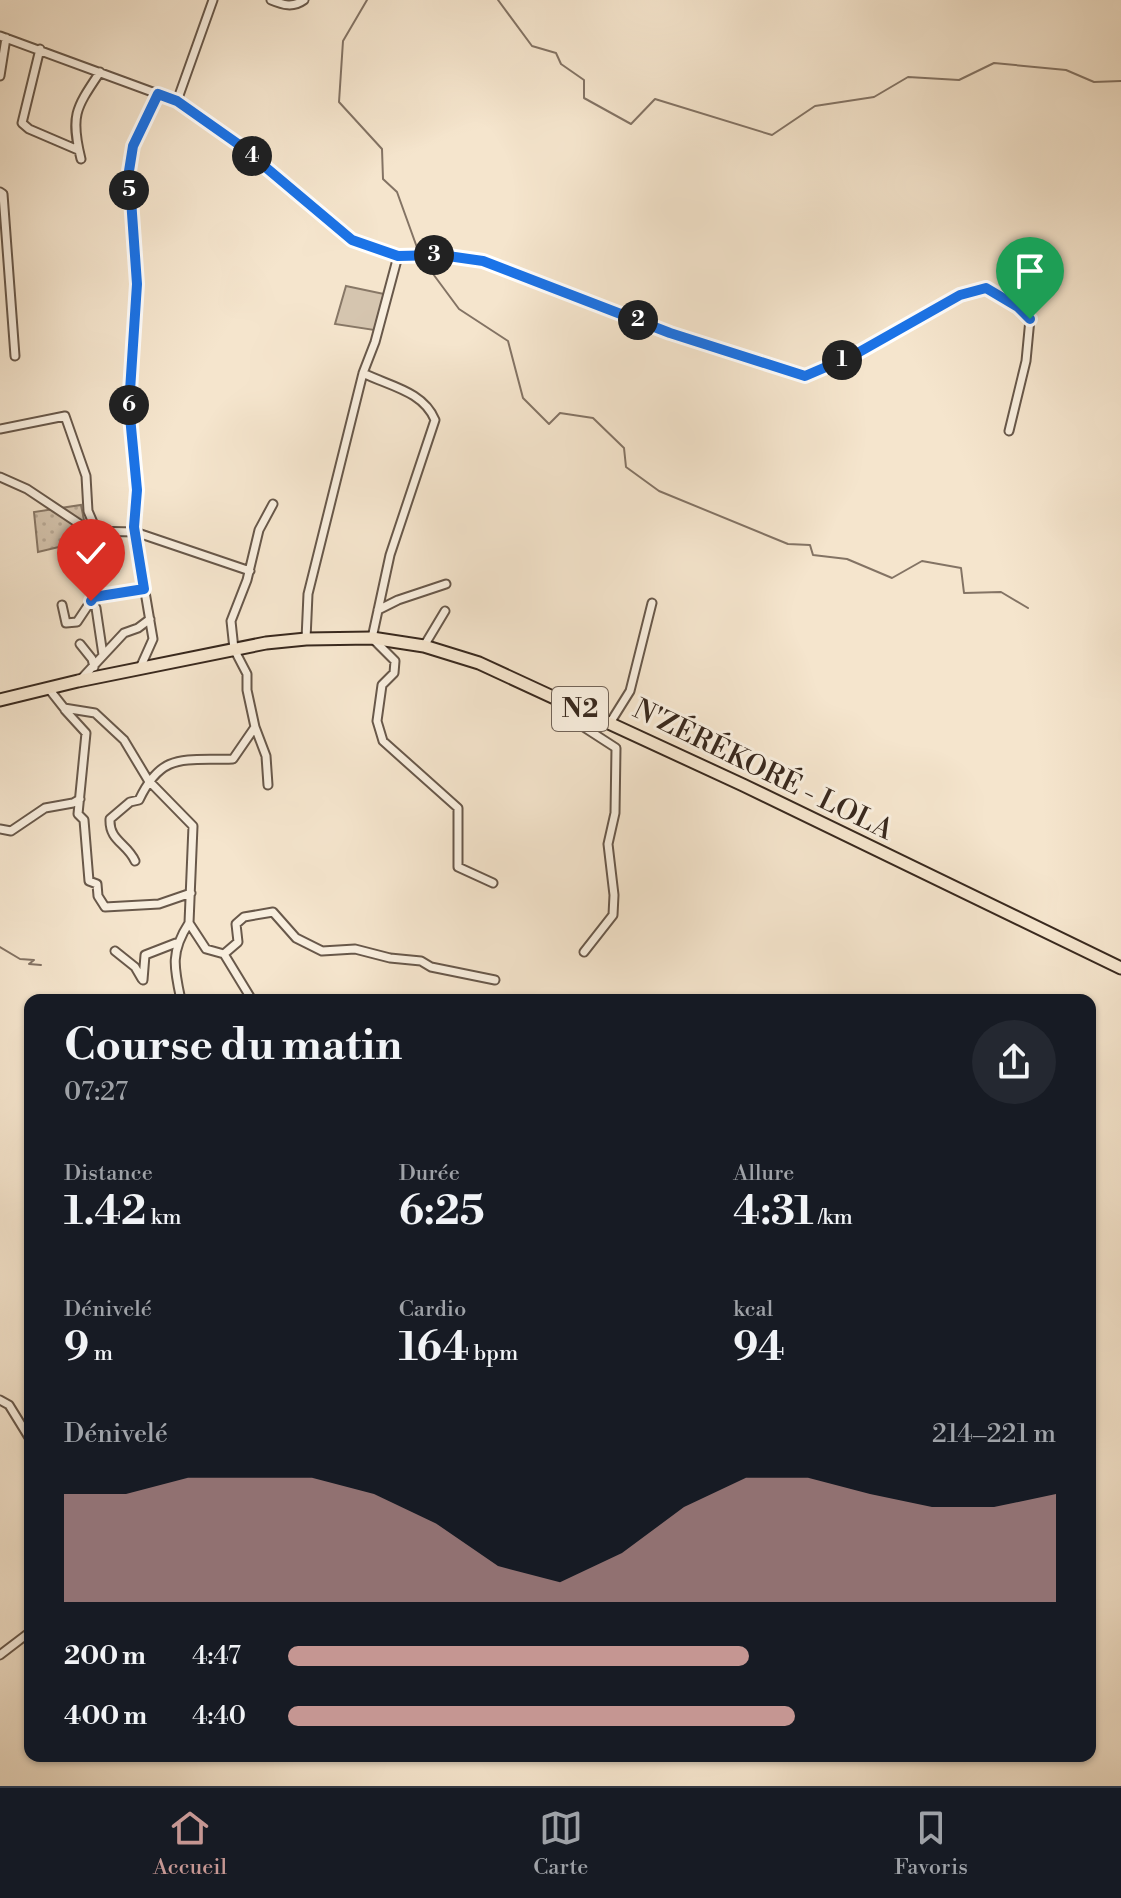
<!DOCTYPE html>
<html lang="fr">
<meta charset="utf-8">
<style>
:root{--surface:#171b24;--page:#242831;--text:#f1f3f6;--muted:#9ea1a6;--line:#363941;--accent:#c59692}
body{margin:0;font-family:"Libre Bodoni",serif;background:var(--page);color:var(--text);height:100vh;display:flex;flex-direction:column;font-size:30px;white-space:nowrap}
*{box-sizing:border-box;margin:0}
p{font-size:26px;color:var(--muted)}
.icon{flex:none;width:44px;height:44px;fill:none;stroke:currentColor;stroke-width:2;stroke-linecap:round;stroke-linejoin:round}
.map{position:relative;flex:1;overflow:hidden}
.panel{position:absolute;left:24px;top:994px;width:1072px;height:768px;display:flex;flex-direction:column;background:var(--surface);border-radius:16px;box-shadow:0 2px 6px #0004}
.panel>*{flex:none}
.pin{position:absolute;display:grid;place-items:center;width:68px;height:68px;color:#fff;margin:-82px -34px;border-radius:50% 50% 50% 0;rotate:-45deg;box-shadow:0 0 8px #0007}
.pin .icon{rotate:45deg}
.km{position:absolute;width:40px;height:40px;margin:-20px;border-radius:50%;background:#222;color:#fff;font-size:22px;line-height:40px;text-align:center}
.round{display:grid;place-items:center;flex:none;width:84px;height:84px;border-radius:42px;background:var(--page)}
.headline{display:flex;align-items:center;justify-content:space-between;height:136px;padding:0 40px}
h1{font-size:44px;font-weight:800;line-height:60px}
.metrics{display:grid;grid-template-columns:repeat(3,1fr);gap:12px;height:136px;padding:8px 40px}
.metrics div{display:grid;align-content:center}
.metrics b{font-size:40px;font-weight:800}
.metrics small{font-size:22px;font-weight:400}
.metrics p{font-size:22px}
.chart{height:224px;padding:16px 40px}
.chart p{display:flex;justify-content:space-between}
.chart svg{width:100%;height:144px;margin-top:8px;fill:var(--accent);opacity:.7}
ul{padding:0 40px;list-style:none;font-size:26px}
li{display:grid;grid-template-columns:128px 96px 1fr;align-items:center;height:60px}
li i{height:20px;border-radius:10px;background:var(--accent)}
.dock{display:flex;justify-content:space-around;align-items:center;height:112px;border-top:2px solid var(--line);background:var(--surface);font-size:22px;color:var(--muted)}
.dock a{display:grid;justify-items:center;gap:4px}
.dock .current{color:var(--accent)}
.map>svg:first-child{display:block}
.green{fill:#d5c5af;stroke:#877766;stroke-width:2}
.park{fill:url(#park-dots);stroke:#877766;stroke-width:2}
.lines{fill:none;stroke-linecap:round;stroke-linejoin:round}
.stream{stroke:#837364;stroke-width:2}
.minor-casing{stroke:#68584a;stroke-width:11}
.highway-casing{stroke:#39291e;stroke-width:15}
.minor{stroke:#f8eede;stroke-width:7}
.highway{stroke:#f5e5cd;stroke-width:11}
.route-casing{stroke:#fff;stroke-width:16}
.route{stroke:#1a73e8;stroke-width:10}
.labels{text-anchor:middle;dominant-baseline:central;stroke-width:6;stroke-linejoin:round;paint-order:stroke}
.shield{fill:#f8eede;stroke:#726458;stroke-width:2}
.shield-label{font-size:26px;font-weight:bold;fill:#39291e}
.street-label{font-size:28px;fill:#39291e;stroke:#f8eede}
</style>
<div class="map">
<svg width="1121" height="1786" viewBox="0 0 1121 1786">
<defs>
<pattern id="park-dots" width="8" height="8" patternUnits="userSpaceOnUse" patternTransform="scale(2)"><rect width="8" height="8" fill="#d5c5af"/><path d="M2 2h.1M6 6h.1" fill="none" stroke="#b8a996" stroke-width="1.8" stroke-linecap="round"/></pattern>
</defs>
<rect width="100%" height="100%" fill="#f5e5cd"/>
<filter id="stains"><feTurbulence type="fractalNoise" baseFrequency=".0025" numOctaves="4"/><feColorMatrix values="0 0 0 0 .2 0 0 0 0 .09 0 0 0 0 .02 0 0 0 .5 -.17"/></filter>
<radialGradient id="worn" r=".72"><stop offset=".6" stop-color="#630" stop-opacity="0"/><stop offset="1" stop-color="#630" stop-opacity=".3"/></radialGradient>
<path class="green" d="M 346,286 L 384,294 L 374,330 L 335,324 Z"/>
<path class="park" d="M 81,505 L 88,540 L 38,552 L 34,512 Z"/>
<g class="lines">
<path class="stream" d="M 367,0 L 343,41 L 339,102 L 382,149 L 383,179 L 397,192 L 419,253
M 498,0 L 532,46 L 556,53 L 561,64 L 584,80 L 584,98 L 631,124 L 655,99 L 772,135 L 815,106 L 874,97 L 908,77 L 959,80 L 994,63 L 1066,70 L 1094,82 L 1121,81
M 422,259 L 459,309 L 508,341 L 523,398 L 549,424 L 560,413 L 593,418 L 624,448 L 626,467 L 659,491 L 788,544 L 810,545 L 813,555 L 847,559 L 892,578 L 922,561 L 961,568 L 964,593 L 1001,592 L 1028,608
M 0,947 L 20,959 L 34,960 L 29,964 L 41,965"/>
<g class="minor-casing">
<path id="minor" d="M 271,0 C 283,5 293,8 304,0
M 0,36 L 177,101 L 238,144 L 352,240 L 398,256 L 441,255 L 483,261 L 670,333 L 805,376 L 854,355 L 960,295 L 986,288 L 1018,307 L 1030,319 L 1026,361 L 1009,431
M 40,49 L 22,123 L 29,129 L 78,150
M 0,76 L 6,38
M 177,101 L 213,0
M 81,159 C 70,115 76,108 100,72
M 0,192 L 3,194 L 15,356
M 398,256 L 375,342 L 363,373 C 389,386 423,391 435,420 L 390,555 L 372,638 L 395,661 L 394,673 L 382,685 L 377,721 L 383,741 L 458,808 L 458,867 L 493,883
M 0,429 L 65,416 L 86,476 L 88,511 L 97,532
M 0,477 L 27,489 L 90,531 L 135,532 L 250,571
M 91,601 L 94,597 L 144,589
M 62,605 L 66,623 L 77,622 L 91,601 L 96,608 L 103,655
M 378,610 L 398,600 L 446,584
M 306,639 L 308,594 L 363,373
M 80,644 L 92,659 L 94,667
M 424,646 L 445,611
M 140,668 L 153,639 L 134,527 L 137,490 L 129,389 L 137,284 L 129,171 L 133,146 L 158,94
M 83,677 L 124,633 L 138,628 L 150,619
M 49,689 L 64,708 L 95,713 L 124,740 L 148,780 L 193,826 L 189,923 L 206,949 L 224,954 L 252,1000
M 571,707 L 579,724 L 616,748 L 615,813 L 608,844 L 614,895 L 613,915 L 584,952
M 65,710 L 86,733 L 78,814 L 84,820 L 89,881 L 97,884 L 98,896 L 105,907 L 159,904 L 191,893
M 610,723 L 630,691 L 652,603
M 255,727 L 266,756 L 268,785
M 0,829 L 11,831 L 45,808 L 73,803 L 80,799
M 135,861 C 127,843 109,841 110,819 L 130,802 L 139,800 C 162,751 185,761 233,759 L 255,727 L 247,690 L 247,674 L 234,649 L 231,621 L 247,580 L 259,530 L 273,504
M 115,951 L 135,967 L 142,979
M 224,954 L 238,942 L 236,924 L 244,917 L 273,912 L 296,938 L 322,951 L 355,949 L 390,958 L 421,961 L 431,967 L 495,980
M 143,980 L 145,955 L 176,943
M 181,1000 C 174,968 170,952 189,923
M 0,1400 L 9,1405 L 30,1439
M 0,1655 L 30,1632"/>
</g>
<g class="highway-casing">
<path id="highway" d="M 0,700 L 78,681 L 266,643 L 306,639 L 372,638 L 424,646 L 479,663 L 743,785 L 1121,968"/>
</g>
<use href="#minor" class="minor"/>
<use href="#highway" class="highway"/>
</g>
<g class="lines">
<g class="route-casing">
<path id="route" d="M 91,601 L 94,597 L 144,589 L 134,527 L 137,490 L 129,406 L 137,284 L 129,171 L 133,146 L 158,94 L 177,101 L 238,144 L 352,240 L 398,256 L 441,255 L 483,261 L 670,333 L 805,376 L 854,355 L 960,295 L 986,288 L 1018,307 L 1030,319"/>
</g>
<use href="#route" class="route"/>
</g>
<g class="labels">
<rect class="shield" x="552" y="687" width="56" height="44" rx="6"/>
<g class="shield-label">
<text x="580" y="709">N2</text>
</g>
<g class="street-label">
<text transform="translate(763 770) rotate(26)">N'ZÉRÉKORÉ - LOLA</text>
</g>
</g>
<rect width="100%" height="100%" filter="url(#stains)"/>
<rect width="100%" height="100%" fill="url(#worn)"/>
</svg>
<div class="pin" style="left:1030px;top:319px;background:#1e9e55"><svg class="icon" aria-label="arrive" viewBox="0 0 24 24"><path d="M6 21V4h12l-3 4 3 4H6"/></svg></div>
<div class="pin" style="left:91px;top:601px;background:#d93025"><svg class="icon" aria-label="check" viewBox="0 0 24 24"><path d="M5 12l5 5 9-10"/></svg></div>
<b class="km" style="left:842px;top:360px">1</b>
<b class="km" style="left:638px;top:320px">2</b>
<b class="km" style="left:434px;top:255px">3</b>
<b class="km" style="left:252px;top:156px">4</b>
<b class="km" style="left:129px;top:190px">5</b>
<b class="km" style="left:129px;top:405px">6</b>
<section class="panel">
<div class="headline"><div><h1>Course du matin</h1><p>07:27</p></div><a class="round"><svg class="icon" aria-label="share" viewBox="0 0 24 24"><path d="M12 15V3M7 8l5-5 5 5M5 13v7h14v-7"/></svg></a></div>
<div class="metrics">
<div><p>Distance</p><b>1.42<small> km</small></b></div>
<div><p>Durée</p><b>6:25</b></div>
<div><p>Allure</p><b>4:31<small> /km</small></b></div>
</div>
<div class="metrics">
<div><p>Dénivelé</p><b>9<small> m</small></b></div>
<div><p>Cardio</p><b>164<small> bpm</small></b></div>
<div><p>kcal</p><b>94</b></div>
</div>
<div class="chart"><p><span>Dénivelé</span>214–221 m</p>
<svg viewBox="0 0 160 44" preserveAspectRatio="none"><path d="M0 44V11L10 11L20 6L30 6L40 6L50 11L60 20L70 33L80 38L90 29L100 15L110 6L120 6L130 11L140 15L150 15L160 11V44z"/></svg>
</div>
<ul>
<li><b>200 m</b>4:47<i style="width:60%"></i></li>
<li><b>400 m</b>4:40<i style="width:66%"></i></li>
</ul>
</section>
</div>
<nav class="dock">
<a class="current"><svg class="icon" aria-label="home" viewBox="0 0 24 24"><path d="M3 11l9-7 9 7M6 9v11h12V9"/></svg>Accueil</a>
<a><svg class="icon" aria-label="map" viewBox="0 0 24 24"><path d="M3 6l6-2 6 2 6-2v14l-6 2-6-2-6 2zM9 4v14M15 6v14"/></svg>Carte</a>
<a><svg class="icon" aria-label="saved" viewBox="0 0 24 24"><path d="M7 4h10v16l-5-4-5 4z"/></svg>Favoris</a>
</nav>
